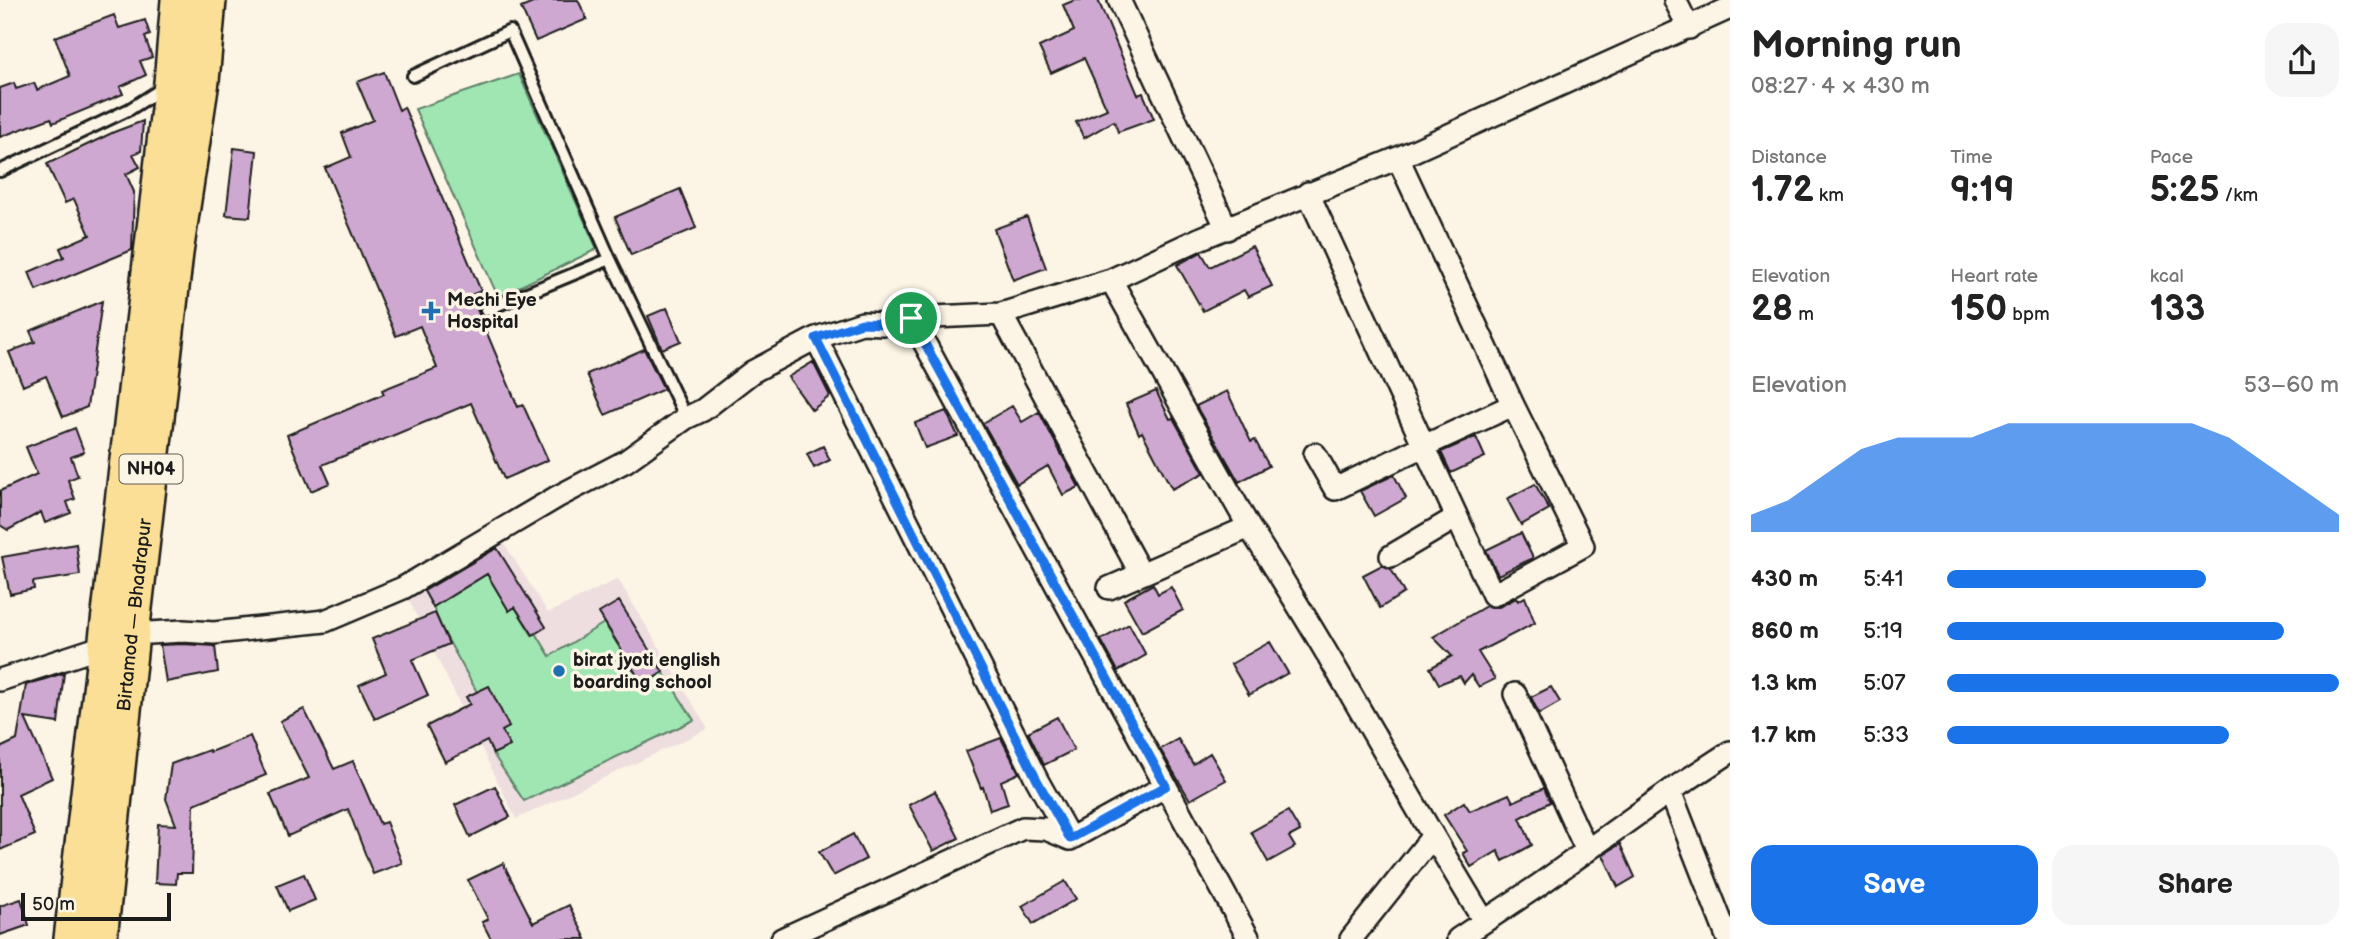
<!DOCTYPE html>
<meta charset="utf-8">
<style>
:root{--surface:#fff;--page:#f6f6f6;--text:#222;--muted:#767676;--accent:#1a73e8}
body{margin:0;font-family:"Balsamiq Sans",sans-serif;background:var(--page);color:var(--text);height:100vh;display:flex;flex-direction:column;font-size:26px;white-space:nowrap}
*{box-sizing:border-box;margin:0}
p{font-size:23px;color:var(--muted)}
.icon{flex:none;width:38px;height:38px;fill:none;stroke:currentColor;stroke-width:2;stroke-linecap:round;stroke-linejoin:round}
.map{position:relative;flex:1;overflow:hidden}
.drawer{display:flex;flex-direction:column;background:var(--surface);width:630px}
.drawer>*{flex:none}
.scale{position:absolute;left:21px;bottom:18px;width:150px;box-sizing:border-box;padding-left:7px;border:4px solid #1c1c1c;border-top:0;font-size:19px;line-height:24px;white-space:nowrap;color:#1c1c1c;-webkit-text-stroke:5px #fcf5e5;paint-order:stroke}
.pin{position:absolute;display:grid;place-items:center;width:60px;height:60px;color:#fff;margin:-30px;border:4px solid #fff;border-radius:50%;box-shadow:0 2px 7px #0007}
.round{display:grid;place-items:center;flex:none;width:74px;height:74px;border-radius:21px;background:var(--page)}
.summary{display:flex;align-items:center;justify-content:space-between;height:119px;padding:0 21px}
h1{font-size:38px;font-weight:600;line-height:52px}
.metrics{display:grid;grid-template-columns:repeat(3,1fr);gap:10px;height:119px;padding:7px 21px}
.metrics div{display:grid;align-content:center}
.metrics b{font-size:35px;font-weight:600}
.metrics small{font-size:19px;font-weight:400}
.metrics p{font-size:19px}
.chart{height:196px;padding:14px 21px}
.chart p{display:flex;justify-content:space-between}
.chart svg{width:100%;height:126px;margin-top:7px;fill:var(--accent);opacity:.7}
.cta{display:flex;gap:14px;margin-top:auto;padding:14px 21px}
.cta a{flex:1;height:80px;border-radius:21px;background:var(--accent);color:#fff;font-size:28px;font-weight:600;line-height:80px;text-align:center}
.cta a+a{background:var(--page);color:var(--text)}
ul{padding:0 21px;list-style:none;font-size:23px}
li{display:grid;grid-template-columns:112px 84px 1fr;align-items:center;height:52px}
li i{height:18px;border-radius:9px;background:var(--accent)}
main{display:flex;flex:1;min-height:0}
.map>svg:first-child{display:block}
.built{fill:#eededf}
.green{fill:#a0e6b3;stroke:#5e8168;stroke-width:2}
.building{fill:#cea8d0;stroke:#1c1c1c;stroke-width:2}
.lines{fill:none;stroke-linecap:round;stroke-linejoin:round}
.lane-casing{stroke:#1c1c1c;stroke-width:16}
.street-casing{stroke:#1c1c1c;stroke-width:26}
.primary-casing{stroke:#1c1c1c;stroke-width:38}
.lane{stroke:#fcf5e5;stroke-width:10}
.street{stroke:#fcf5e5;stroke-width:21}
.primary{stroke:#fbdf96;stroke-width:33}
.route-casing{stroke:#fff;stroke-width:14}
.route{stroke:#1a73e8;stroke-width:9}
.poi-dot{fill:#1f6fb2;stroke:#fcf5e5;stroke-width:2.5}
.labels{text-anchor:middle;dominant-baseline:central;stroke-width:7;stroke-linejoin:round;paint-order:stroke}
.shield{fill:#fcf5e5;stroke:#5f5d58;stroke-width:2}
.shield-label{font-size:18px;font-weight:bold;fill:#1c1c1c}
.poi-label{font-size:19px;font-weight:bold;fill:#1c1c1c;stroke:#fcf5e5;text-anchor:start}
.street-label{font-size:19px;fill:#1c1c1c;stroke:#fcf5e5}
</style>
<main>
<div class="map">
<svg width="1730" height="939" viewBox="0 0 1730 939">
<rect width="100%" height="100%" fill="#fcf5e5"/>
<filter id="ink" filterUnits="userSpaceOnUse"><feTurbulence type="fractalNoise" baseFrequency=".0143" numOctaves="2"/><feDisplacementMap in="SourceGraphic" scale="14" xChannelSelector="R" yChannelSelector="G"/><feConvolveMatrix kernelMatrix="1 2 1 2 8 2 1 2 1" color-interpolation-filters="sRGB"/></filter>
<g filter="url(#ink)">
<path class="built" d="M 490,521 L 548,613 L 618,579 L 708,729 L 516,819 L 403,588 L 402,582 Z"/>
<path class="green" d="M 519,74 L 597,249 L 498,297 L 415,109 Z
M 487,574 L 515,607 L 532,635 L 536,633 L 550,656 L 604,623 L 643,685 L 663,672 L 694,720 L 524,801 L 493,754 L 509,746 L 502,731 L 509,727 L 477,692 L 442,629 L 433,607 Z"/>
<path class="building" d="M 540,0 L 578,0 L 587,19 L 536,41 L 521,8 Z
M 1075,0 L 1098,0 L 1138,95 L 1143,93 L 1154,119 L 1118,132 L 1114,121 L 1084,138 L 1076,122 L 1107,109 L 1084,58 L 1051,73 L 1039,47 L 1074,31 L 1063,5 Z
M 114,15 L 119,28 L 145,20 L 150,35 L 145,37 L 152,57 L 140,61 L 146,75 L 120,87 L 123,94 L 53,123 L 51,118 L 0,137 L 0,88 L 14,83 L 16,89 L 34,83 L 37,90 L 70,76 L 55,37 Z
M 384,72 L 399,110 L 404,107 L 481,291 L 471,295 L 518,407 L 523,405 L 548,460 L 504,479 L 471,403 L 322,465 L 330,483 L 311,491 L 287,435 L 384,394 L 382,390 L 437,368 L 420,326 L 396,336 L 325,168 L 351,157 L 342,133 L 373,120 L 357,82 Z
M 143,121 L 141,151 L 133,154 L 140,167 L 126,174 L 134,192 L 132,250 L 36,290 L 29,272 L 64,257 L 60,248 L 90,235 L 74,199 L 65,203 L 47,164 L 114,132 Z
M 234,148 L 257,151 L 250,217 L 226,215 Z
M 680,189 L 696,228 L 631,255 L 615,217 Z
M 1027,217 L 1046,268 L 1013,280 L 994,229 Z
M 1252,246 L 1272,286 L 1248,297 L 1244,290 L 1203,311 L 1177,265 L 1201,252 L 1210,267 Z
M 102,301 L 87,407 L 63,417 L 46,376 L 23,386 L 9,352 L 35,342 L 30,331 Z
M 667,308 L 681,341 L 662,349 L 648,316 Z
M 644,349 L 664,389 L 605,415 L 587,374 Z
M 813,362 L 830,396 L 812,410 L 788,377 Z
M 1156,391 L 1170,419 L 1173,418 L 1204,473 L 1172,489 L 1142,432 L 1139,434 L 1126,404 Z
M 1227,391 L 1251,442 L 1255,440 L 1269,466 L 1239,482 L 1196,406 Z
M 1012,406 L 1022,422 L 1039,412 L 1079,487 L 1063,495 L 1048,466 L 1017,484 L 983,423 Z
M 946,411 L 958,436 L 925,448 L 915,423 Z
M 75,428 L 84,452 L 71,457 L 78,476 L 68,480 L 75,499 L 67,502 L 71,513 L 45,523 L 41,512 L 8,530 L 0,525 L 0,491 L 37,474 L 26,447 Z
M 1476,437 L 1485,457 L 1451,473 L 1441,452 Z
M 823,446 L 830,460 L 814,468 L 807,454 Z
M 1394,475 L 1406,498 L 1374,516 L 1360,491 Z
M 1535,484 L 1549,509 L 1521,525 L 1507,499 Z
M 1521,533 L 1533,558 L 1498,575 L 1486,550 Z
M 76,544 L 80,575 L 33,582 L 34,589 L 10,594 L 2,557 Z
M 497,548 L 546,627 L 533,635 L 515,607 L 509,611 L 487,574 L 433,607 L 424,591 Z
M 1382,565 L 1391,569 L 1404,593 L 1380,608 L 1363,575 Z
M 1153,584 L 1158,594 L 1171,587 L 1183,610 L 1142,632 L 1124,600 Z
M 1525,597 L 1535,623 L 1478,652 L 1495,679 L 1479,687 L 1471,675 L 1464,683 L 1460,676 L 1439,684 L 1430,668 L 1452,656 L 1433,637 L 1486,606 L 1499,607 L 1516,598 L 1518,601 Z
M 619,601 L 663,672 L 643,685 L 599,613 Z
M 435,613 L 449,644 L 412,660 L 428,695 L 375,719 L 359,685 L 386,673 L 372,639 Z
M 1129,624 L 1146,655 L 1118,671 L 1101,640 Z
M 1270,642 L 1288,673 L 1249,695 L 1231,664 Z
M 183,644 L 215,646 L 218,672 L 166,682 L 160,645 Z
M 64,673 L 58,723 L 25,718 L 52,778 L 18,794 L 35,835 L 0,850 L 0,748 L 17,740 L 26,685 Z
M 489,686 L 509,727 L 502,731 L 510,746 L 493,754 L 487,741 L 445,762 L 427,726 L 470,704 L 466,697 Z
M 1551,687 L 1560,702 L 1539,714 L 1531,697 Z
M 304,709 L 334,769 L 353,761 L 380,824 L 386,822 L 402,863 L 373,874 L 348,809 L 288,836 L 270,794 L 309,778 L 280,721 Z
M 1057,717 L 1074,750 L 1044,765 L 1028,732 Z
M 250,736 L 266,775 L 194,804 L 192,873 L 177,873 L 176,884 L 155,883 L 158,824 L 176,825 L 166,799 L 171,764 L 209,750 L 210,752 Z
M 1001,738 L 1019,773 L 1001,781 L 1008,804 L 990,810 L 983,787 L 981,788 L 966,751 Z
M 1178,739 L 1193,764 L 1210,753 L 1226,780 L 1190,800 L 1160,749 Z
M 495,786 L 510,817 L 470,837 L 455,805 Z
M 1544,788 L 1550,802 L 1520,818 L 1532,845 L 1503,861 L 1498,851 L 1471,867 L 1463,853 L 1467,851 L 1444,815 L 1464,802 L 1470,811 L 1509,794 L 1513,802 Z
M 935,791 L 959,838 L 933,851 L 909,805 Z
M 1288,811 L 1300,831 L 1289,837 L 1295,847 L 1268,862 L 1251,832 Z
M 853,834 L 866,859 L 833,876 L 819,852 Z
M 1620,844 L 1635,877 L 1618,887 L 1603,855 Z
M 503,863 L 533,923 L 569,905 L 586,939 L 491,939 L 482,922 L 488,919 L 468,880 Z
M 304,874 L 315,900 L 288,911 L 277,885 Z
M 1065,881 L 1076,899 L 1033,924 L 1022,906 Z
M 21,899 L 29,925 L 0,935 L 0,906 Z"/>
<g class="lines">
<g class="lane-casing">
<path id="lane" d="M 413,76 L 510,31 L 610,259 L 686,418
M 0,171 L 130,109 L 163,88
M 486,310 L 610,259"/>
</g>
<g class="street-casing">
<path id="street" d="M 1119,0 L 1227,229
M 1675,0 L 1689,28
M 1398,158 L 1513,405
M 1308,193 L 1424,446 L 1335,489 L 1315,454
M 1001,314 L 1141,574
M 911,318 L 1249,939
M 1513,405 L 1583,546 L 1493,595 L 1424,446 Z
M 1249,527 C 1332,655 1404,791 1484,921
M 1391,556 L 1457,517
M 1109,588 L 1249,527 L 1111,280
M 0,680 L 104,646 L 132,634 L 183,631 L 214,633 L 325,621 L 403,588 L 557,497 L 626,461 L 686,418 L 703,410 L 752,372 L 816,338 L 862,323 L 883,324 L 911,318 L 1001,314 L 1111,280 L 1199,239 L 1398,158 L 1730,8
M 1515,694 L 1587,851
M 1670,791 L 1728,939
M 1070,839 L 1166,786
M 782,939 L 1023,828 L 1046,829 L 1070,839 L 1037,780 L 816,338
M 1351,939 L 1432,837
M 1458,939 L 1539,885 L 1670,791 L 1730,752"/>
</g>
<g class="primary-casing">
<g id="primary">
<path d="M 71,939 L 171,83 L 178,0"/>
<path id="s1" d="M 100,939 L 132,634 L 176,253 L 202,81 L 209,0"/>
</g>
</g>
<use href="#lane" class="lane"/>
<use href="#street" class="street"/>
<use href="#primary" class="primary"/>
</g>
</g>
<g class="lines" filter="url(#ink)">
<g class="route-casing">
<path id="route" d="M 911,318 L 1166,786 L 1070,839 L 1037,780 L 816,338 L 862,323 L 883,324 Z"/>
</g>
<use href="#route" class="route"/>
</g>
<g class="poi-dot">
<path d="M427.5 300.5h7v7h7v7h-7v7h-7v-7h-7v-7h7z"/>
<circle cx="559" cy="671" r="7"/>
</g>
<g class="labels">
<rect class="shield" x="119.5" y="454.5" width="63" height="29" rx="5"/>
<g class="shield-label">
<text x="151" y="469">NH04</text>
</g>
<g class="poi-label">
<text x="447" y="300">Mechi Eye<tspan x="447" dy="22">Hospital</tspan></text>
<text x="573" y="660">birat jyoti english<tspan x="573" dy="22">boarding school</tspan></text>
</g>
<g class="street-label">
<text stroke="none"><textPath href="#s1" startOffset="326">Birtamod — Bhadrapur</textPath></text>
</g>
</g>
</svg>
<div class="scale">50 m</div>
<div class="pin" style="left:911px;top:318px;background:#1e9e55"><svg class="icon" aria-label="arrive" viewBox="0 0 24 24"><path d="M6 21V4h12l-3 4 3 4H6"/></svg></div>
</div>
<section class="drawer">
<div class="summary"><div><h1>Morning run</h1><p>08:27 · 4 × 430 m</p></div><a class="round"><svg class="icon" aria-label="share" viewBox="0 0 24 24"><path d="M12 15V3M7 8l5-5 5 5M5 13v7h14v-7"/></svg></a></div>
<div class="metrics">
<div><p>Distance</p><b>1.72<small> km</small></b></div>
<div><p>Time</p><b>9:19</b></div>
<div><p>Pace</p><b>5:25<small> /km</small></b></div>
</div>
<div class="metrics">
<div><p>Elevation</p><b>28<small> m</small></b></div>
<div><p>Heart rate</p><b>150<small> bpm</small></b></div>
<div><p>kcal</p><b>133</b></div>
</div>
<div class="chart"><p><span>Elevation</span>53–60 m</p>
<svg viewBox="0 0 160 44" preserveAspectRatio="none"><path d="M0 44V38L10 33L20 24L30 15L40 11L50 11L60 11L70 6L80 6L90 6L100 6L110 6L120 6L130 11L140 20L150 29L160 38V44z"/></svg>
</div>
<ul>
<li><b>430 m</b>5:41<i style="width:66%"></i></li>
<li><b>860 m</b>5:19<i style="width:86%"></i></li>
<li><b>1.3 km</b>5:07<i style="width:100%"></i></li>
<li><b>1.7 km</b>5:33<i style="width:72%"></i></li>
</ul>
<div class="cta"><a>Save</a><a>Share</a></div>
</section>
</main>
